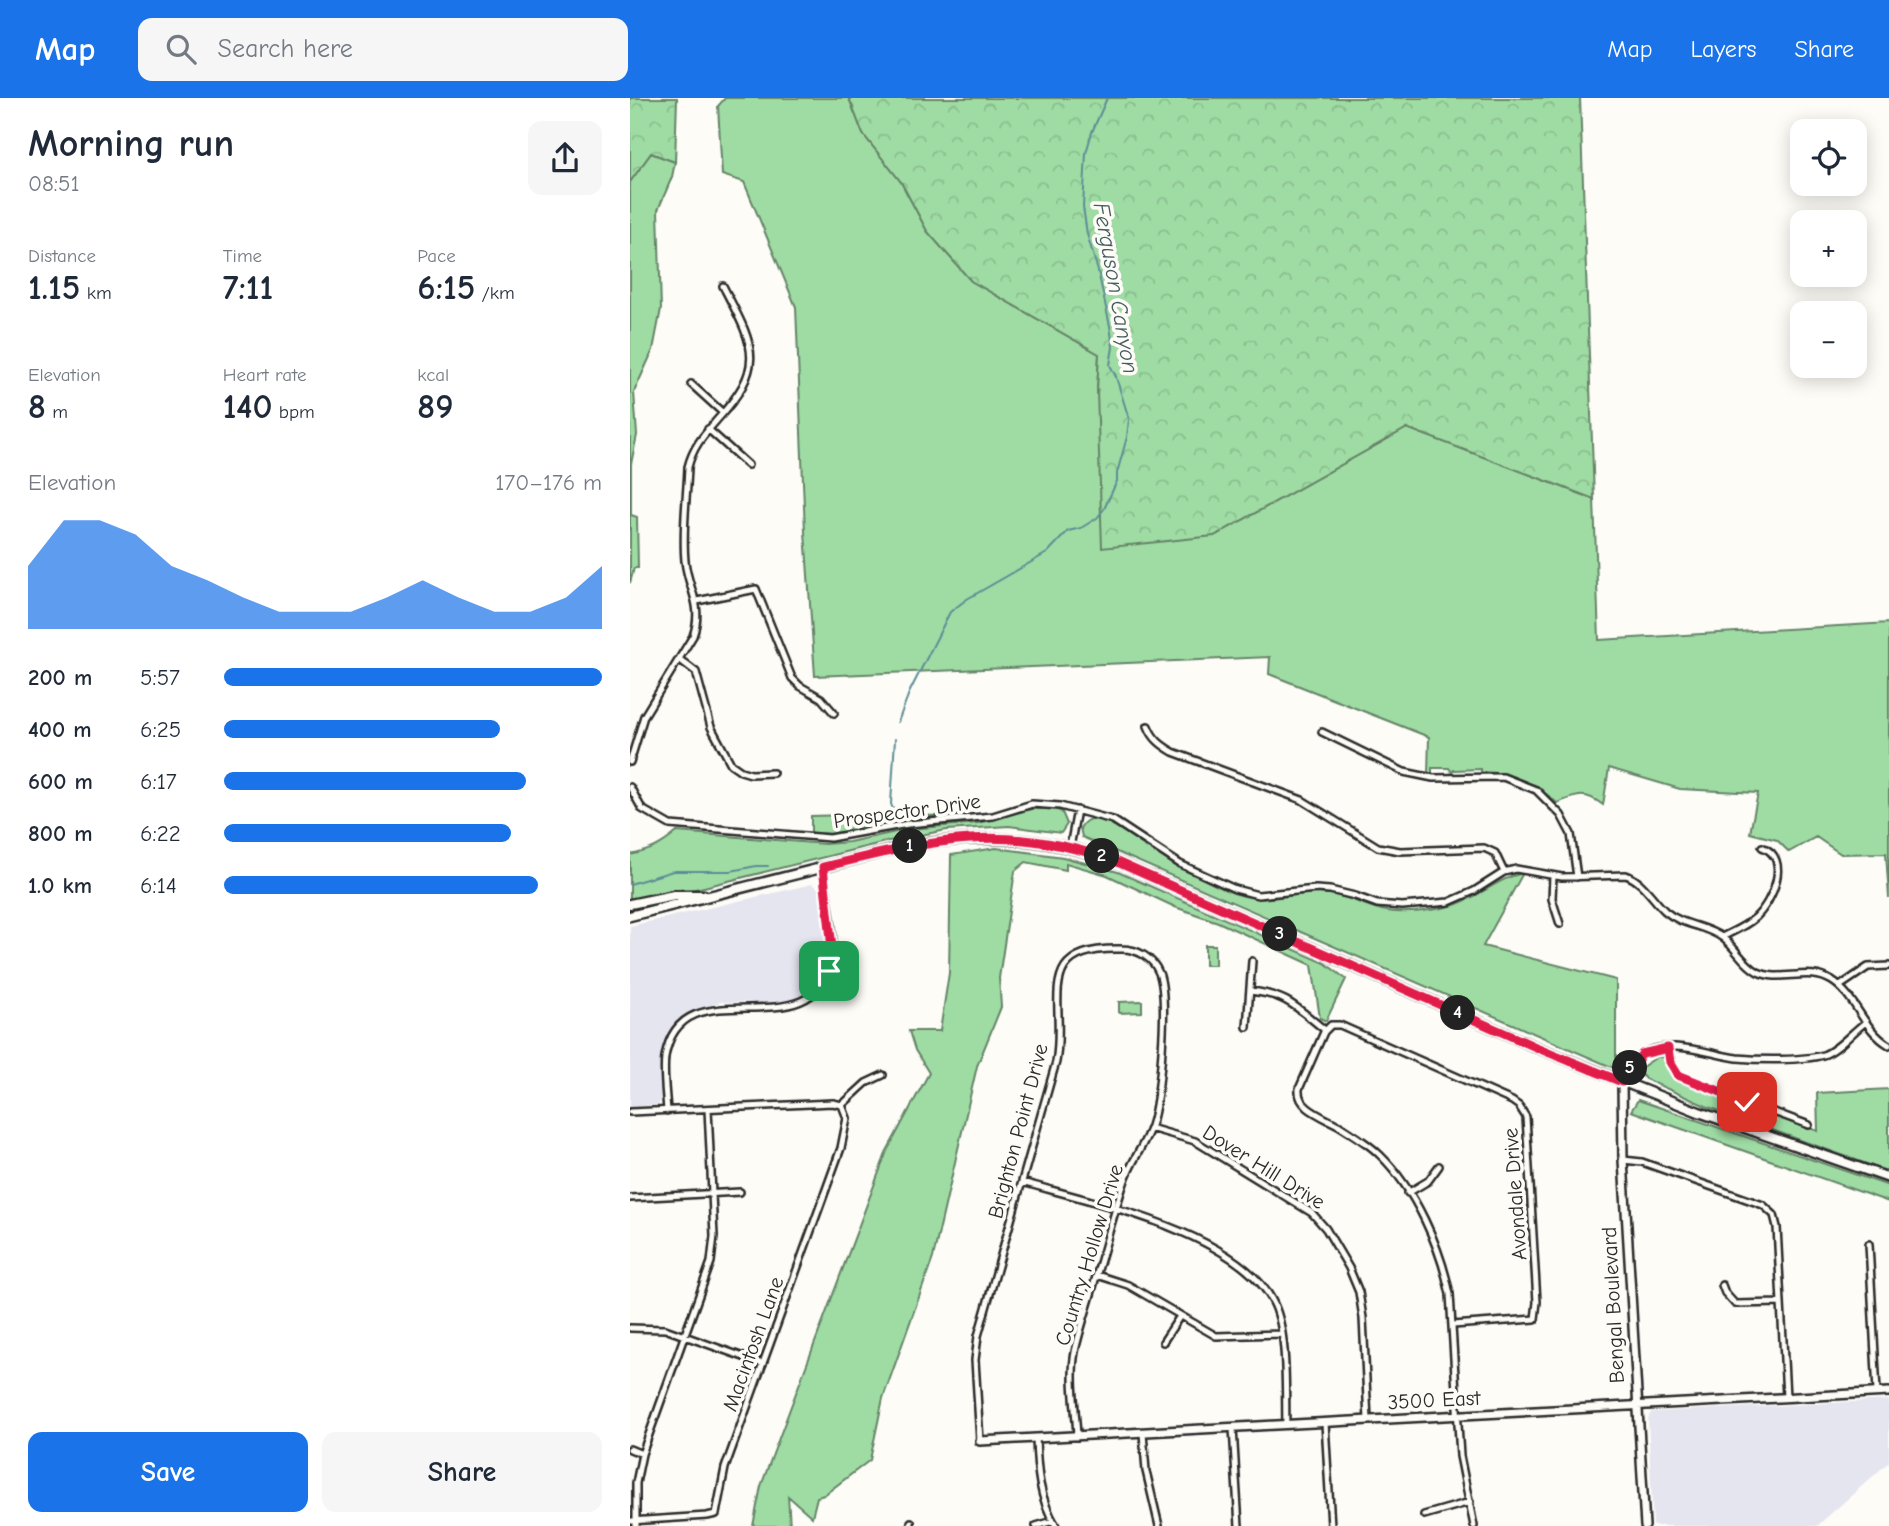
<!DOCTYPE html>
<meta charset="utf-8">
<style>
:root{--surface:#fff;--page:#f6f6f7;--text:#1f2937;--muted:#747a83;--accent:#1a73e8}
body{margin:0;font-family:"Comic Neue",sans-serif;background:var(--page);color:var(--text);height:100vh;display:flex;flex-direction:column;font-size:26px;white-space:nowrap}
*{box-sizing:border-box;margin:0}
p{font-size:23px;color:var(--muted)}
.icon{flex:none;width:38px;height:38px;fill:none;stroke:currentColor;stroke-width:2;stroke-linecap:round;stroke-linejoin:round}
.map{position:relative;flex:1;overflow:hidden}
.details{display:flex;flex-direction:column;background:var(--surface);width:630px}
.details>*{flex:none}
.controls{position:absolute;left:1160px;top:21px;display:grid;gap:14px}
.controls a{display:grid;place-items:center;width:77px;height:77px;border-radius:14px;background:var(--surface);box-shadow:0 4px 18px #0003;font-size:35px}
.pin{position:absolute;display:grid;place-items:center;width:60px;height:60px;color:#fff;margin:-30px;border-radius:14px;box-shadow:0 4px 10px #0006}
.km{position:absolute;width:35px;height:35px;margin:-18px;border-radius:50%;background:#222;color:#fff;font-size:19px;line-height:35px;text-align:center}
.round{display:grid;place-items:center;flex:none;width:74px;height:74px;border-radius:14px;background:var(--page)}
.summary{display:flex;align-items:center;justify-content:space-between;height:119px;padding:0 28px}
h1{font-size:38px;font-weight:700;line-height:52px}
.stats{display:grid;grid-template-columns:repeat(3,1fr);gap:10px;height:119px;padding:7px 28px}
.stats div{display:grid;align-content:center}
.stats b{font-size:35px;font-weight:700}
.stats small{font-size:19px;font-weight:400}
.stats p{font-size:19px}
.chart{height:196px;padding:14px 28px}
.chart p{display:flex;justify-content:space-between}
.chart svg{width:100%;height:126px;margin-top:7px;fill:var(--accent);opacity:.7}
.button{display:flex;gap:14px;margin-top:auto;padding:14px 28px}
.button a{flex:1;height:80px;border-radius:14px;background:var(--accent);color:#fff;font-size:28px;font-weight:700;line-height:80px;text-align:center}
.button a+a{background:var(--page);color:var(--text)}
ul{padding:0 28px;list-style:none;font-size:23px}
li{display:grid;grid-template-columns:112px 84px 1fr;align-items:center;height:52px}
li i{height:18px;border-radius:9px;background:var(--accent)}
header{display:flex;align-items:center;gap:42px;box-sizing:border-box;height:98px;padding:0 35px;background:var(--accent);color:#fff}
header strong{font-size:33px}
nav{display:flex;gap:38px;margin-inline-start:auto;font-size:24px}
.search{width:490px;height:63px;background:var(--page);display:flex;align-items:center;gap:18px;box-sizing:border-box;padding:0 24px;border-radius:14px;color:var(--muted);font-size:26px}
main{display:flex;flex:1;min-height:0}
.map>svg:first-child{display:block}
.built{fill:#e5e5f0}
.grass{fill:#9fdca4;stroke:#658468;stroke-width:2}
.forest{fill:url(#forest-crowns);stroke:#658468;stroke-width:2}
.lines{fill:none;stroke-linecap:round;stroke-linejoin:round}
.stream{stroke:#5d8d94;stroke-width:2}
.street-casing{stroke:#2b2b2b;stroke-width:10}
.secondary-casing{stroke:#2b2b2b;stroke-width:12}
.primary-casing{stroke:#2b2b2b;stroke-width:13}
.street{stroke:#fdfcf7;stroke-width:5}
.secondary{stroke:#fdfcf7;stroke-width:7}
.primary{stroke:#fdfcf7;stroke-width:8}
.route-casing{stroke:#fff;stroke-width:14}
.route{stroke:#e11d48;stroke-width:9}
.labels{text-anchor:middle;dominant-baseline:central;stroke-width:7;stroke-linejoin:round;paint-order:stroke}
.street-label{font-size:21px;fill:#2b2b2b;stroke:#fdfcf7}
.water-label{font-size:23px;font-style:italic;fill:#445c60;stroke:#fdfcf7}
</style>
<header>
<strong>Map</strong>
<div class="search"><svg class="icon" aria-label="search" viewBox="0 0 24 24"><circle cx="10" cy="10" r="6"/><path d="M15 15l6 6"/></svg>Search here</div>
<nav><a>Map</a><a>Layers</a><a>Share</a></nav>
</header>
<main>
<section class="details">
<div class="summary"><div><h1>Morning run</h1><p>08:51</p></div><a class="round"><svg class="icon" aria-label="share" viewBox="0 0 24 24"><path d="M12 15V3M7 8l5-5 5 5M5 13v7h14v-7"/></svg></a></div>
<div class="stats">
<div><p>Distance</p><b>1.15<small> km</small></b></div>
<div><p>Time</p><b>7:11</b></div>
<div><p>Pace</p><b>6:15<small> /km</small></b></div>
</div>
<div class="stats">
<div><p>Elevation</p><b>8<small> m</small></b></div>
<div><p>Heart rate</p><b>140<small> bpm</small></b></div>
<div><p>kcal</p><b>89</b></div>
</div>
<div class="chart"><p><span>Elevation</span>170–176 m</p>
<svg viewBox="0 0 160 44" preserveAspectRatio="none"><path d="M0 44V22L10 6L20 6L30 11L40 22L50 27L60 33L70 38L80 38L90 38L100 33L110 27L120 33L130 38L140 38L150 33L160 22V44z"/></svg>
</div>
<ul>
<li><b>200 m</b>5:57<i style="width:100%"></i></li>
<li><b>400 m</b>6:25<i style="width:73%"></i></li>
<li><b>600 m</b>6:17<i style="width:80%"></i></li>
<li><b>800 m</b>6:22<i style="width:76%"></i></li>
<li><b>1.0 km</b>6:14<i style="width:83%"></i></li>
</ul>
<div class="button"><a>Save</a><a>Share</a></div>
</section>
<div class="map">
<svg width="1259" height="1428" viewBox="0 0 1259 1428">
<defs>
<pattern id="forest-crowns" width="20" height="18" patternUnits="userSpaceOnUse" patternTransform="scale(1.75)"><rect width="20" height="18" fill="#9fdca4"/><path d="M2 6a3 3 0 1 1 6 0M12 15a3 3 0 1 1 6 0" fill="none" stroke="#89bd8d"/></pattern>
</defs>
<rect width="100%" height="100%" fill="#fdfcf7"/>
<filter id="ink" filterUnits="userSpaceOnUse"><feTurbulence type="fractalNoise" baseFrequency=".0143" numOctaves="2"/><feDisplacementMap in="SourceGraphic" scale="14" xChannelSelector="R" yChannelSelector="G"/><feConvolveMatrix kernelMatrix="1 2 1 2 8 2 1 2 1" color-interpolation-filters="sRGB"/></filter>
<g filter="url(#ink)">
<path class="built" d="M 182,786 L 191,793 L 198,853 L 196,869 L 191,878 L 172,897 L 161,902 L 149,905 L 90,904 L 65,912 L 53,920 L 38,938 L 31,957 L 31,1002 L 28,1007 L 0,1009 L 0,828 Z
M 1259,1302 L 1259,1364 L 1187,1428 L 1023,1428 L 1018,1321 L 1021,1314 Z"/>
<path class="grass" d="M 95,0 L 219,0 L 233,36 L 271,84 L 297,133 L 341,183 L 469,256 L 467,293 L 584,438 L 777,330 L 964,401 L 969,542 L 1259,525 L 1259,800 L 1256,755 L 1211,756 L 1186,739 L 1159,754 L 1147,742 L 1120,735 L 1128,695 L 1050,691 L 979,670 L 973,707 C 955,693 947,697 927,705 C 905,685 881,674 851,674 L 851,671 L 824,672 L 822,674 L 819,670 L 802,670 L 802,675 L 798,676 L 799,639 L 639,576 L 640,559 L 185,578 L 175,434 L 166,209 L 114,84 L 92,77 L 88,8 Z
M 21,55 L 45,64 L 42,79 L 28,112 L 31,211 L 23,252 L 4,294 L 7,337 L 1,366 L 1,417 L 7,419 L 8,470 L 4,470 L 0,485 L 0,84 Z
M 402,711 L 425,711 L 432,714 L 437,726 L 431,735 L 379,728 L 317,732 L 259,743 L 70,790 L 0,803 L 0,757 C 20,753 32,747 47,734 L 195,746 L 219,744 L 280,731 L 348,725 Z
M 254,716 L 308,718 L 205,736 L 181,735 L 181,718 Z
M 466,720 C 489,727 501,740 521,752 C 545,767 570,780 596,792 C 637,809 651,795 690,795 C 714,795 734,809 757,813 C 776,816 802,813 821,808 C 848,801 865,781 893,775 L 853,848 L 986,882 L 986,971 L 452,739 L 450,730 C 454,723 458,721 466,720 Z
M 366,750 L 433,759 L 488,774 L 695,865 L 716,881 L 696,923 L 690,920 L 682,867 L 588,824 L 545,809 L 477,777 L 436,765 L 436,772 L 396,764 L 385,773 L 369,880 L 371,909 L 347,968 L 303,1160 L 253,1300 L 240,1362 L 194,1397 L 187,1399 L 182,1419 L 158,1398 L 160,1428 L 123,1428 L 131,1388 L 257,1053 L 299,975 L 285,952 L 279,933 L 310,933 L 319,875 L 321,757 Z
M 575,847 L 585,847 L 585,867 L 575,867 Z
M 512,903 L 512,914 L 489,915 L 489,904 Z
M 1027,959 L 1036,959 L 1040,971 L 1051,983 L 1188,1033 L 1187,995 L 1259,991 L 1259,1074 L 1076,1008 L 1015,981 L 1010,975 L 1012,969 Z
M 1008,1002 L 1259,1088 L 1259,1104 L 1001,1013 Z"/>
<path class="forest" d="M 0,0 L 47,0 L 45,64 L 21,55 L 0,84 Z
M 219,0 L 950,0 L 964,401 L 777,330 L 584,438 L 472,450 L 467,293 L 469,256 L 341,183 L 297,133 L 271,84 L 233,36 Z"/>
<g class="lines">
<path class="stream" d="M 268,624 L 279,595 L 320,514 L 337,501 L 417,455 L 438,433 L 451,430 L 467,420 L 474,411 L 487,383 L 487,375 L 497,339 L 499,321 L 486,279 L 480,267 L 483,249 L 480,228 L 468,173 L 457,136 L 453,109 L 456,55 L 462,34 L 477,0
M 265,641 L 261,706 L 263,711 L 279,719
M 0,786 L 43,773 L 101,773 L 126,768 L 138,768"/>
<g class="street-casing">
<path id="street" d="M 61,286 L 93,315
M 78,331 L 118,367
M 67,503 L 126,491 L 162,580 L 170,588 L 191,600 L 204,615
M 49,561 L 66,574 L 81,629 L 101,666 L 111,673 L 121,676 L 143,675
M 518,628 C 523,641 531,647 543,654 L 672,702 L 748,749 L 770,753 L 854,750 L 865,755 L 874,774
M 692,634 L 774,674 L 803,680 L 873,679 L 906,692 L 931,717 L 941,736 L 947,779
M 0,664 L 14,618 L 63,538 C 74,506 58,492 55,463 C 52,432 57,399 58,369 C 63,349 73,338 86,323 C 137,267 125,250 93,188
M 0,689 L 12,711 L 40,727 L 200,740 L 278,726 L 363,718 L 402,706 L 430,708 L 483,722 L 550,766 L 605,791 L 628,797 L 686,791 L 700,792 L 725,798 L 747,806 L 772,808 L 819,804 L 844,793 L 874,774 L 886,771 L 932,779 L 996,777 C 1013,783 1022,801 1035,813 C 1052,828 1076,827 1093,840 C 1106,850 1113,866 1128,874 C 1151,885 1179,868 1202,883 C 1226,898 1233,932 1259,947
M 440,749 L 447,712
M 923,778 L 922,801 L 930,826
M 1092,839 C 1104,833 1116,828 1126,819 C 1142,804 1162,760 1132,749
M 1210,888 L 1238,869 L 1259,868
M 620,893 C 658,897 666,909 695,932
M 617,929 L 622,863
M 1038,950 L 1043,971 L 1055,981 L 1179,1027
M 992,984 C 997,975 1003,963 1011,957 C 1038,939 1078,956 1107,960 C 1129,962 1172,963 1193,957 C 1207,953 1223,933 1236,924
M 212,1007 L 236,985 L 253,977
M 37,1013 C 36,996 33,976 35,959 C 51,863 183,957 202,861 C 206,838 196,794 193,770
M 0,1014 L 203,1005 L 212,1007
M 520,1030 L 565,1043 L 682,1115 L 696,1131 L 719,1170 L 729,1194 L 733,1220 L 738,1322
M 993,1062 L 1012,1064 L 1133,1107 L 1144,1117 L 1147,1129 L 1156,1299
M 392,1084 C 462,1104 611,1135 644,1206 C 658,1235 655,1294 656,1327
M 778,1095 L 798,1083 L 809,1068
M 0,1100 L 110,1094
M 1239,1146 L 1247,1294
M 467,1177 L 498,1187 L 586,1238 L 652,1236
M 1092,1187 L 1095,1195 L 1105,1206 L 1151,1205
M 823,1227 L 905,1221 L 907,1204 L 896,1019 L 889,1008 L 882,1003 L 710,927 L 701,927 L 694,934 L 669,991 C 667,1011 695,1019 710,1028 C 724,1037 738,1045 750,1057 C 785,1091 810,1148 820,1196 L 830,1358 L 844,1428
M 0,1230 L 35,1231 L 133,1266
M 533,1244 L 550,1218
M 695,1325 L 701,1428
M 603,1330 L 609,1428
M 513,1335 L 516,1373 L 529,1428
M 406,1340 C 407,1372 409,1400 426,1428
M 350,1343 L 345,1262 L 348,1238 L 426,964 C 437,906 401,848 492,851 C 508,851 523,860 529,875 C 539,900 530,1001 521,1028 C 514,1048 500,1065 494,1085 C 483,1117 475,1150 465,1182 C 459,1206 450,1230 445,1254 C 440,1280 446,1312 447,1339
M 0,1351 L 12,1356
M 794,1417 L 840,1404
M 0,1423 L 77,1418 L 86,1416 L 95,1370 L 211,1050 L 217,1020 L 212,1007
M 281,1424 L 281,1428
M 6,1428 L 6,1385 L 12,1356 L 81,1164 L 84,1138 L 78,1011
M 406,1428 L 423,1423"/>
</g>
<g class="secondary-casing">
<path id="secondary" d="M 992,984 L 993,1062 L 1015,1428
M 350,1343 L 1259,1294"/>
</g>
<g class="primary-casing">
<path id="primary" d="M 0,806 L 44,797 L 74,797
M 0,818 L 266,751 C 342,734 414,737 487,764 L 908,950 L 1069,1014 L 1259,1080"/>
</g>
<use href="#street" class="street"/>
<use href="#secondary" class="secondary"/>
<use href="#primary" class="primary"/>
</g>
</g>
<g class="lines" filter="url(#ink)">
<g class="route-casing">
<path id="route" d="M 199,873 L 202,850 L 193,769 C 302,742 377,723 487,764 L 908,950 L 992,984 L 1012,956 L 1038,950 L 1040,964 L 1048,977 L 1117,1004"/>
</g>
<use href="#route" class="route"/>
</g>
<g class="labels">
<g class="street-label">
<text transform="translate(277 713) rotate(-8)">Prospector Drive</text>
<text transform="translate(388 1033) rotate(-75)">Brighton Point Drive</text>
<text transform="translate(634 1069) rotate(32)">Dover Hill Drive</text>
<text transform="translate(885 1096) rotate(-94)">Avondale Drive</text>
<text transform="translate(459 1157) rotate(-73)">Country Hollow Drive</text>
<text transform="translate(983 1207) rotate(-93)">Bengal Boulevard</text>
<text transform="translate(123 1246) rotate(-70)">Macintosh Lane</text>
<text transform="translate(804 1302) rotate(-3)">3500 East</text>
</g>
<g class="water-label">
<text transform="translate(486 190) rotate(80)">Ferguson Canyon</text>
</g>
</g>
</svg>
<div class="controls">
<a><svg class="icon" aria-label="locate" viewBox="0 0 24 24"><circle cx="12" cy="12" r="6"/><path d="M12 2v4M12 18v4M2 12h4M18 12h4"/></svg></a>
<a>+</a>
<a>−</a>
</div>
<div class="pin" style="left:199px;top:873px;background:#1e9e55"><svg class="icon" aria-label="arrive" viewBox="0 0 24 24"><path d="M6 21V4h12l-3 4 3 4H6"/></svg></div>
<div class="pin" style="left:1117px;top:1004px;background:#d93025"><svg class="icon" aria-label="check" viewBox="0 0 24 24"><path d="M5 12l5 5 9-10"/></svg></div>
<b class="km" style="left:280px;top:748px">1</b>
<b class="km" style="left:472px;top:758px">2</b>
<b class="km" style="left:650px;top:836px">3</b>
<b class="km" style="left:828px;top:915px">4</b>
<b class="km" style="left:1000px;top:970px">5</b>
</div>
</main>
